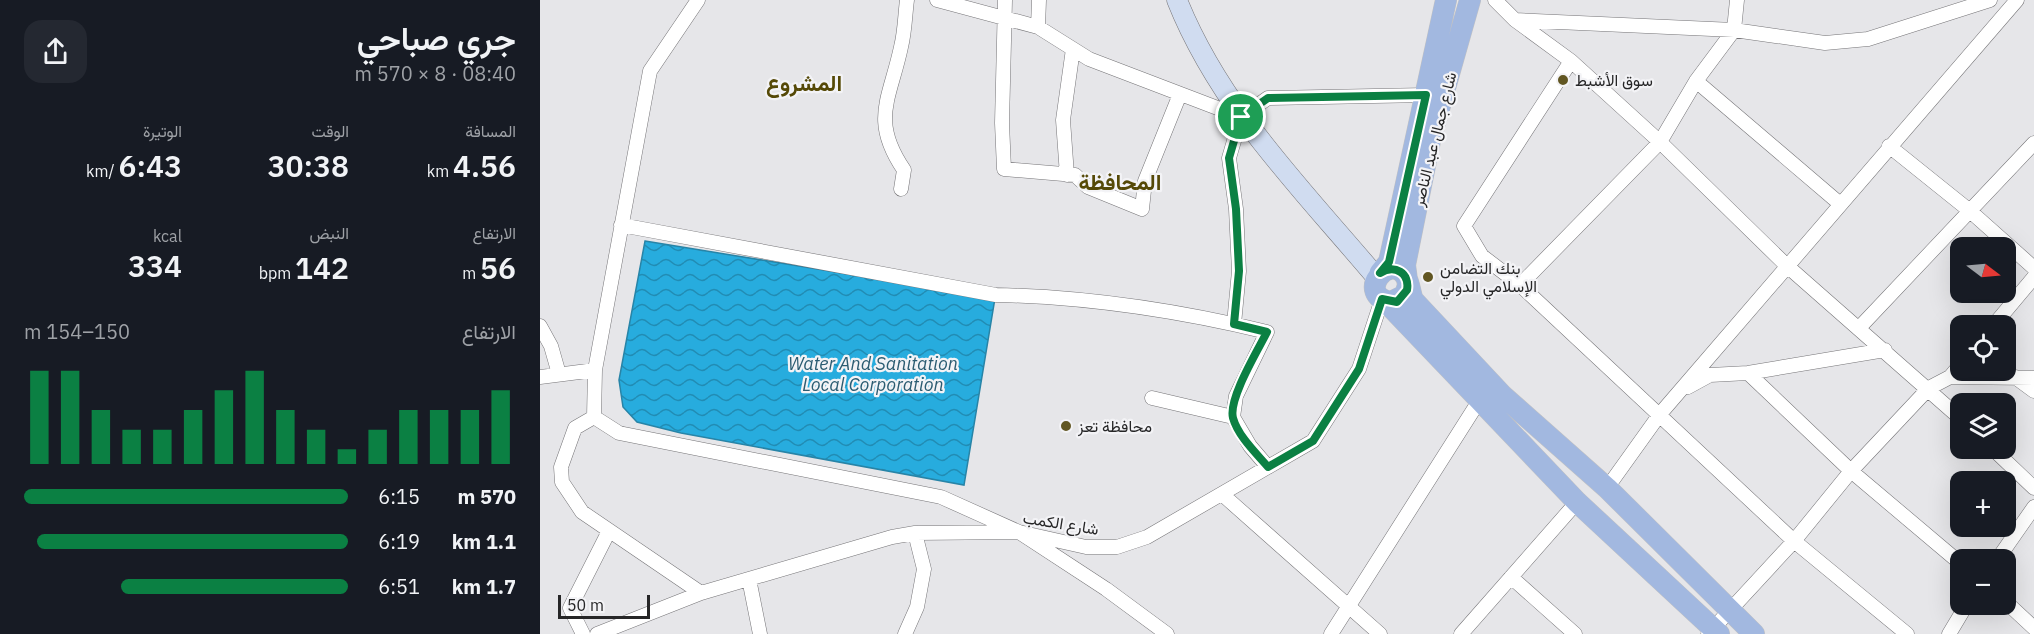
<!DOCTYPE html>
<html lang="ar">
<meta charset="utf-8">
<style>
:root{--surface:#171b24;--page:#242831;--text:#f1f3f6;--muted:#9ea1a6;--accent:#0b8043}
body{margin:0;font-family:"IBM Plex Sans",Vazirmatn,sans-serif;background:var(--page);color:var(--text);direction:rtl;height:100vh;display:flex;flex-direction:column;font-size:22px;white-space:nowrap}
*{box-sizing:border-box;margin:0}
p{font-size:20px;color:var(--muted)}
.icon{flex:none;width:33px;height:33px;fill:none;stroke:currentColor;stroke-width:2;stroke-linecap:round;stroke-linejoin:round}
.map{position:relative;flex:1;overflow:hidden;direction:ltr}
.sheet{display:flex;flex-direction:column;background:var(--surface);width:540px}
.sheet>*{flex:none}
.needle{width:39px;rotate:106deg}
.buttons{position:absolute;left:1410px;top:237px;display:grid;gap:12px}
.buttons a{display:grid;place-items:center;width:66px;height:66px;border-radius:12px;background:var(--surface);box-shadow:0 6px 24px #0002;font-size:30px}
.scale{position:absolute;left:18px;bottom:15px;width:92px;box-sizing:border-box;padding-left:6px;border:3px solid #262627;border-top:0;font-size:16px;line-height:21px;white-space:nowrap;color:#262627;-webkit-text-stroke:4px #f3f3f6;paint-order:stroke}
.pin{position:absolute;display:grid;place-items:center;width:51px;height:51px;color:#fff;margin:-26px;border:3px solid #fff;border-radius:50%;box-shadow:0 2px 6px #0007}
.round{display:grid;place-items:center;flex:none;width:63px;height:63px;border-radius:18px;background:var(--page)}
.head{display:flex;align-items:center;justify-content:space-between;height:102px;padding:0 24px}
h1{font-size:33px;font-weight:600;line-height:45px}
.metrics{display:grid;grid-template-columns:repeat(3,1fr);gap:9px;height:102px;padding:6px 24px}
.metrics div{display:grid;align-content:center}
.metrics b{font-size:30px;font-weight:600}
.metrics small{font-size:16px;font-weight:400}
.metrics p{font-size:16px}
.chart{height:168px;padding:12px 24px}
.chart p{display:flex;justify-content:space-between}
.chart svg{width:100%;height:108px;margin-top:6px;stroke:var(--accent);stroke-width:6}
ul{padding:0 24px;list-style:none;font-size:20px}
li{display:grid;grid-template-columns:96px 72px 1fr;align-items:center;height:45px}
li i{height:15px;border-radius:8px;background:var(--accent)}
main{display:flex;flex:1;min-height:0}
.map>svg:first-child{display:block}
.water{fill:url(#water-waves);stroke:#2784a7;stroke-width:1.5}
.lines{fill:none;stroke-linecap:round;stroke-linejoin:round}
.minor-casing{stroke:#757477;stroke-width:15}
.secondary-casing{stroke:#757477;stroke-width:21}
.primary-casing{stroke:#c2c2c3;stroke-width:22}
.minor{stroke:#fff;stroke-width:14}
.secondary{stroke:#d0dcf0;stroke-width:20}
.primary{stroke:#a2b8e0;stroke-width:21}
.route-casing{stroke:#fff;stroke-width:12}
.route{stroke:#0b8043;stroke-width:8}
.poi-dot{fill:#615622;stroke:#f3f3f6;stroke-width:2}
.labels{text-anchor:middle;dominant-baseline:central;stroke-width:4.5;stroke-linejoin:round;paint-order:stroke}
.poi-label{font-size:16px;fill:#262627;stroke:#f3f3f6;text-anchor:start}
.street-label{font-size:16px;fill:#262627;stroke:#f3f3f6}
.water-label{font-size:18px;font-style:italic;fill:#2b5c72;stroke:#f3f3f6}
.district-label{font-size:22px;font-weight:bold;fill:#554907;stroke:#f3f3f6}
</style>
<main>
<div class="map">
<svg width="1494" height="634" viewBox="0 0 1494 634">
<defs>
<pattern id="water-waves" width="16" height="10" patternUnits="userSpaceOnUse" patternTransform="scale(1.5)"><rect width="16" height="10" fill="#27acde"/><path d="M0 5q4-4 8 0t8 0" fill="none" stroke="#218cb4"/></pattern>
</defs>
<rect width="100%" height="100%" fill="#e6e6e9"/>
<path class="water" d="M 105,241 L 455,298 L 424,485 L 141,433 L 97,422 L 83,407 L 79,380 Z"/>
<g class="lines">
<g class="minor-casing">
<path id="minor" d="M 158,0 L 110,71 L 55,370 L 54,417 L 79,433 L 401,497 L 479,532 L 566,589 L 627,634
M 397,0 L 498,27 L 549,59 L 701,117
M 465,0 L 462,123 L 464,169 L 535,175 L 548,187 L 602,209 L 605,181 L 640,94
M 955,0 L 975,20 L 1031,61 L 1120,142 L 1246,265 L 1420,418
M 975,20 L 1194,30 L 1285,43 L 1328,39 L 1450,0
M 498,27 L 499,0
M 1031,61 L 924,226 L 942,256 L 980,285 L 1254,541 L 1367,634
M 1156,81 L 1299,203
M 1349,146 L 1430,211 L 1494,268
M 527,175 L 523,120 L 533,49
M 361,189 L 364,170 C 330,120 350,99 361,47 C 365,31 365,15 367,0
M 81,225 L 456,295 C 550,297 636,310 727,332 L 696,396 L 693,417 L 710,446 L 728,467
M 980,285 L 1120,142 L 1156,81 L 1194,30 L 1197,0
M 694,324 L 699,271 L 696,209 L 689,158 L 701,117 L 728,98 L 886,95
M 0,326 L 11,346 L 19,374
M 1453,326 L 1494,277
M 1319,328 L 1494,143
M 1208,373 L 1311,471 L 1420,563
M 0,377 L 55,370
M 1410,377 L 1494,378
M 1475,377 L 1494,391
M 1148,387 L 1170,375 L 1208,373 L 1345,350
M 612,398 L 693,417
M 54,417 L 35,428 L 21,467 L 22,482 L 42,512 L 161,593
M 1452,448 L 1494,488
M 1067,488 L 1120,414 L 1477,0
M 683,495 L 840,634
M 1457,560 L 1494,507
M 971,577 L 1035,634
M 209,579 L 220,634
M 1466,602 L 1494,628
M 43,634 L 30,608 L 69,531
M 57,634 L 161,593 L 352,537 L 375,533 L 479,532 L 546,547 L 577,547 L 607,537 L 773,441 L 819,369 L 842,299
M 365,634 L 377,607 L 384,569 L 375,533
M 791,634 L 939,401
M 921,634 L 1037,502
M 1168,634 L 1254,541 L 1311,471 L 1389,388 L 1410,377 L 1420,365
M 1409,634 L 1427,604"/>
</g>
<g class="secondary-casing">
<path id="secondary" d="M 637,0 C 680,108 763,190 837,278"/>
</g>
<g class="primary-casing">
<path id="primary" d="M 840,273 L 849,262 L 906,0
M 867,280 L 865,265 L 890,141 L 930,0
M 868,285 L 865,295 L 851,302 C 814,295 850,250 866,277 C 870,284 870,293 873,300 L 962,395 L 1067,488 L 1214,634
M 845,301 L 1037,502 L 1179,634"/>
</g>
<use href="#minor" class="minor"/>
<use href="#secondary" class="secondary"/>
<use href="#primary" class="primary"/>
</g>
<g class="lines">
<g class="route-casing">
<path id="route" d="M 886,95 L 849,262 L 840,273 C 855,264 870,273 867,290 L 857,302 L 842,299 L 819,369 L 773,441 L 728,467 C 716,453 698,436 693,418 C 688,399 718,350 727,332 L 694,324 L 699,271 L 696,209 L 689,158 L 701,117 L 728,98 Z"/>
</g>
<use href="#route" class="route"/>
</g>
<g class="poi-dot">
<circle cx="1023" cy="80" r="6"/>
<circle cx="888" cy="277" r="6"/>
<circle cx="526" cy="426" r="6"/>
</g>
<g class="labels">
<g class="poi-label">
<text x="1035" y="80">سوق الأشبط</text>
<text x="900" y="268">بنك التضامن<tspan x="900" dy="18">الإسلامي الدولي</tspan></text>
<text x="538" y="426">محافظة تعز</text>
</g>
<g class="street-label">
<text transform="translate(894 139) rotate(-76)">شارع جمال عبد الناصر</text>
<text transform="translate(521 523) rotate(9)">شارع الكمب</text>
</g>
<g class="water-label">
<text x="333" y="363">Water And Sanitation<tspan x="333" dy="21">Local Corporation</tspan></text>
</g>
<g class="district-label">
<text x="264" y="82">المشروع</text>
<text x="580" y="181">المحافظة</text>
</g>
</g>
</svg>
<div class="buttons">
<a><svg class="needle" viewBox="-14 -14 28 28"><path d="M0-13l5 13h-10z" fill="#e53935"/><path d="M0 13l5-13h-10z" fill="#9ea1a6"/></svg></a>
<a><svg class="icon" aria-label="locate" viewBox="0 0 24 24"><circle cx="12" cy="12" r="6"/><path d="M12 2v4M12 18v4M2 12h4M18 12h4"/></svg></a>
<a><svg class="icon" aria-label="layers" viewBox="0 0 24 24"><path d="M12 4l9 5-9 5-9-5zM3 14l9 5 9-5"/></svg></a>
<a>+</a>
<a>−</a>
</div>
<div class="scale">50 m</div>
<div class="pin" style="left:701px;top:117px;background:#1e9e55"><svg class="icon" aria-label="arrive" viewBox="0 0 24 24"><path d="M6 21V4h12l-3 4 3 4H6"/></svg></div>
</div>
<section class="sheet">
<div class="head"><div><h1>جري صباحي</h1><p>08:40 · 8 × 570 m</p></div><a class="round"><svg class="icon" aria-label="share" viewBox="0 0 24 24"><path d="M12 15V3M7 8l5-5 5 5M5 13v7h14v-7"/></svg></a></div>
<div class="metrics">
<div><p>المسافة</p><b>4.56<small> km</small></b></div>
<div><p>الوقت</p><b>30:38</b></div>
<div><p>الوتيرة</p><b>6:43<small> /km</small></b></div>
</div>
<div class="metrics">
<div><p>الارتفاع</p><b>56<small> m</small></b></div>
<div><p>النبض</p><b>142<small> bpm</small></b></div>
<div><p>kcal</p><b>334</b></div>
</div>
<div class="chart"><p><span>الارتفاع</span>150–154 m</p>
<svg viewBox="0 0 160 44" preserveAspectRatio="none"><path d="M5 44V6M15 44V6M25 44V22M35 44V30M45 44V30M55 44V22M65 44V14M75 44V6M85 44V22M95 44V30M105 44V38M115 44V30M125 44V22M135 44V22M145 44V22M155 44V14"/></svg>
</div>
<ul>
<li><b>570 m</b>6:15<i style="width:100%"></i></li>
<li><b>1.1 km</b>6:19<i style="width:96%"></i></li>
<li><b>1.7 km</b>6:51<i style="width:70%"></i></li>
</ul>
</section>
</main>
